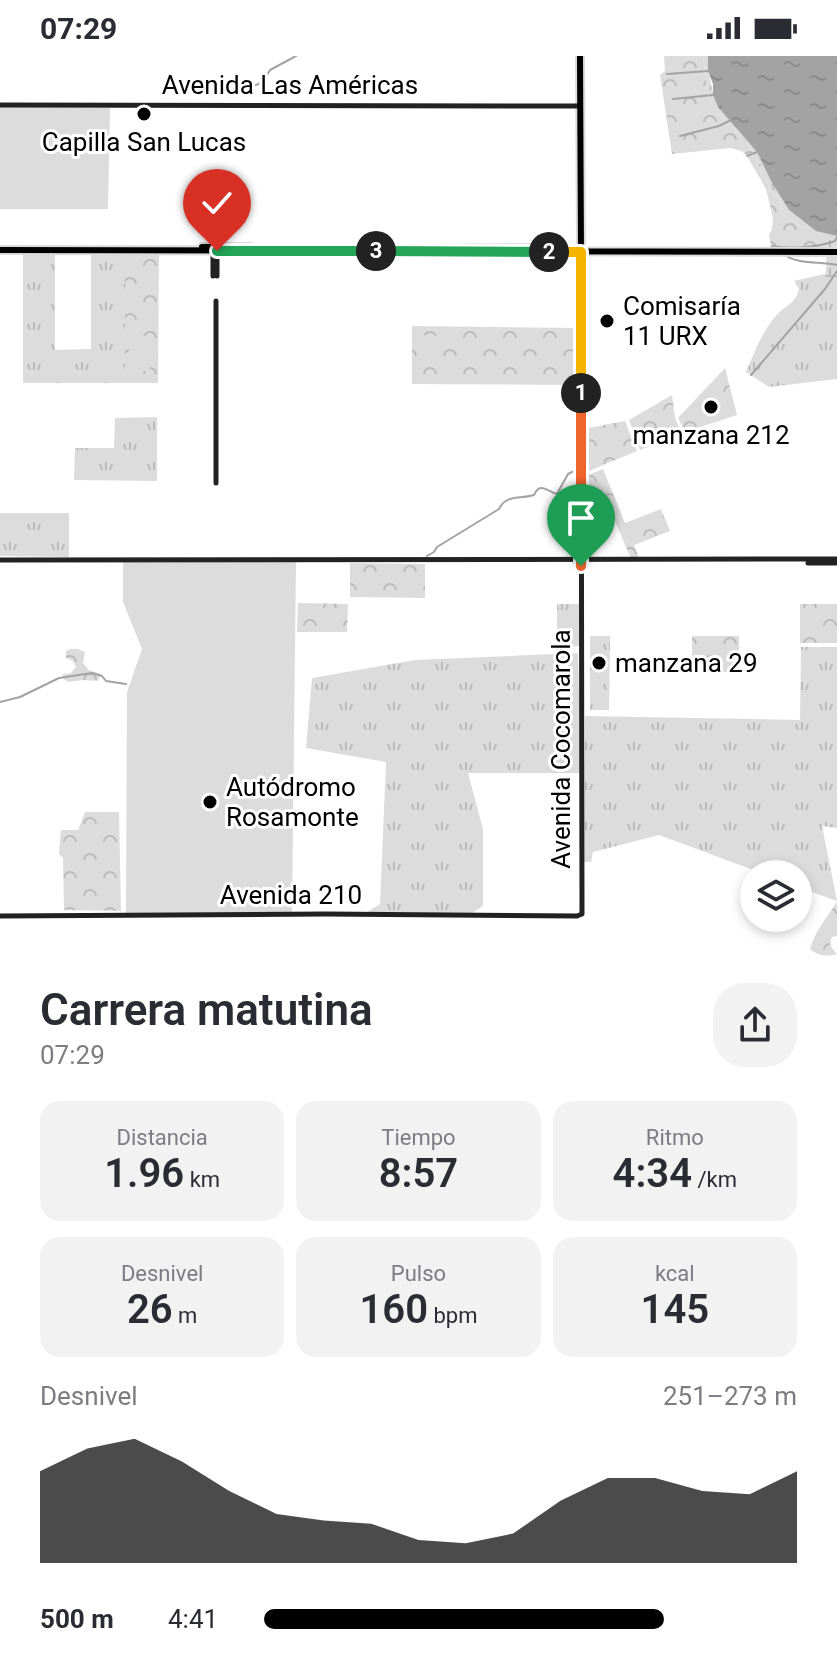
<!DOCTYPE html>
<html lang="es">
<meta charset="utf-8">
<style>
:root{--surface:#fff;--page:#f2f2f3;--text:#2b2b33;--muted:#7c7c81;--accent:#000}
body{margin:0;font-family:Roboto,sans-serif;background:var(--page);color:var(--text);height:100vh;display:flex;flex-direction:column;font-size:30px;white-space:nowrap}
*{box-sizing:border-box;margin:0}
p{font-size:26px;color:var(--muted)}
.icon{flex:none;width:44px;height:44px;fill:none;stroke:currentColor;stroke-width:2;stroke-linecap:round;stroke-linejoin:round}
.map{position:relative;height:901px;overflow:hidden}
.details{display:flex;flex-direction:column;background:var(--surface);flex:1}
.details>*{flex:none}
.controls{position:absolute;left:740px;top:804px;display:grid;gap:16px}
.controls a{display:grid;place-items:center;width:72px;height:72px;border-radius:50%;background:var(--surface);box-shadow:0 4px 12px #0003;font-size:40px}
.pin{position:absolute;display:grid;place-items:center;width:68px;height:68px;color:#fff;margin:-82px -34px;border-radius:50% 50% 50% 0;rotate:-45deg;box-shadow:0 0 8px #0007}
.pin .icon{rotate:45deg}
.km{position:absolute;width:40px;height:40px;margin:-20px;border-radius:50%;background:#222;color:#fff;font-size:22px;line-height:40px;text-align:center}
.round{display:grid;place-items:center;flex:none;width:84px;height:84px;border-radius:32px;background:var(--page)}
.headline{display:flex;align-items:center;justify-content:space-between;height:136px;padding:0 40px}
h1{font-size:44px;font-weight:600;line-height:60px}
.figures{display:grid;grid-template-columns:repeat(3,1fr);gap:12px;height:136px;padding:8px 40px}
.figures div{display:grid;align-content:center;border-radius:20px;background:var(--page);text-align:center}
.figures b{font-size:40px;font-weight:600}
.figures small{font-size:22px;font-weight:400}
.figures p{font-size:22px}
.chart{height:224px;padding:16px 40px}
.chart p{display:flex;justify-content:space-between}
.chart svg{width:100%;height:144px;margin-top:8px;fill:var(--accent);opacity:.7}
ul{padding:0 40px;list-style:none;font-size:26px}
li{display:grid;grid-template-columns:128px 96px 1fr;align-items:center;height:60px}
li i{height:20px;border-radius:10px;background:var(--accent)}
.status{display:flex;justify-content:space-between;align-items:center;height:56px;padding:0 40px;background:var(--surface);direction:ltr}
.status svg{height:22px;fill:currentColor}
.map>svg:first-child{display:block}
.grass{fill:url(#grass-tufts)}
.forest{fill:url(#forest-crowns)}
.wetland{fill:url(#wetland-marsh)}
.pitch{fill:#dcdcdc}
.water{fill:url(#water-ripples)}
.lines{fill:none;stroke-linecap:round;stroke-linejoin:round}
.stream{stroke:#a3a3a3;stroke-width:2}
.primary-casing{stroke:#dbdbdb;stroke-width:10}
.secondary{stroke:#222;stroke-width:5}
.primary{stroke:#000;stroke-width:6}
.split-1-casing{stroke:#fff;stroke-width:16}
.split-2-casing{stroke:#fff;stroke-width:16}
.split-3-casing{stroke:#fff;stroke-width:16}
.split-4-casing{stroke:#fff;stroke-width:16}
.split-1{stroke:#f0652b;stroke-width:10}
.split-2{stroke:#f5b400;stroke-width:10}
.split-3{stroke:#22a559;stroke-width:10}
.split-4{stroke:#22a559;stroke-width:10}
.poi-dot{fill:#000;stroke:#fff;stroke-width:3}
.labels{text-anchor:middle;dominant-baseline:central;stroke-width:6;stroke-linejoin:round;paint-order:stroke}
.street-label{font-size:26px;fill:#000;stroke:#fff}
.poi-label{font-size:26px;fill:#000;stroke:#fff;text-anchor:start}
</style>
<div class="status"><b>07:29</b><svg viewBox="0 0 49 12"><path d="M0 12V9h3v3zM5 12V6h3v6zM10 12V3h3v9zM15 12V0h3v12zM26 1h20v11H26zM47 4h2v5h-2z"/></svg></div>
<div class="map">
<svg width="837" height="901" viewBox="0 0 837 901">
<defs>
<pattern id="grass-tufts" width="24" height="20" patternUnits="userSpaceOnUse" patternTransform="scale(2)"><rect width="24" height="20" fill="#dcdcdc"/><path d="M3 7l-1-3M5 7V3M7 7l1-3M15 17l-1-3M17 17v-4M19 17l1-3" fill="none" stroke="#bbb"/></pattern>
<pattern id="forest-crowns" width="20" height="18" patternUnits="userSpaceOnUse" patternTransform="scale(2)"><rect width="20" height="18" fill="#dcdcdc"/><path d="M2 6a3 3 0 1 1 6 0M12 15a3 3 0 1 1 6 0" fill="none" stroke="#bbb"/></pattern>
<pattern id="wetland-marsh" width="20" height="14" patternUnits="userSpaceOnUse" patternTransform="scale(2)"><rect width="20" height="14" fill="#dcdcdc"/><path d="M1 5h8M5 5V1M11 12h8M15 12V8" fill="none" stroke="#bbb"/></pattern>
<pattern id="water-ripples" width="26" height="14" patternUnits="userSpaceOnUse" patternTransform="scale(2)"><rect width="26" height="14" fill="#a3a3a3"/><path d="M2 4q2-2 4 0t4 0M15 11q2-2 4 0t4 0" fill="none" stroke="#8b8b8b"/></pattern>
</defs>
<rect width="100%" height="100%" fill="#fff"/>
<path class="grass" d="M 703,0 L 708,0 C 708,22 713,50 731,64 L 757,96 L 772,127 L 789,154 L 816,175 L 802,171 L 782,157 L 781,146 L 771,134 L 746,83 L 715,55 L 709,42 Z
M 23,196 L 55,196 L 55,294 L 91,293 L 91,197 L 125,197 L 125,327 L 23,327 Z
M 837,215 L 837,323 L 769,331 L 746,316 C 754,298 762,275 776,260 C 784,250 797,247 799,232 L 794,225 Z
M 157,361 L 157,425 L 74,424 L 75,392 L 114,392 L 115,362 Z
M 0,457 L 69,457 L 69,501 L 0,500 Z
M 557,548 L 580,548 L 580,590 L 557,592 Z
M 590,580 L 610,580 L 609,654 L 590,654 Z
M 801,591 L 837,591 L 837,772 L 822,770 L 837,845 L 798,831 L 798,818 L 764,818 L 659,779 L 593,796 L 591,806 L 584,806 L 585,660 L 800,664 Z
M 578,597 L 581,717 L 468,717 L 483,773 L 483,850 L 472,857 L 366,857 L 380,848 L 386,706 L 306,692 L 312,622 L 415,604 Z"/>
<path class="forest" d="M 664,0 L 703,0 L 709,42 L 715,55 L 746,83 L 771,134 L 781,146 L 782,157 L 802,171 L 837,179 L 837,193 L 771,191 L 769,179 L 772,173 L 773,162 L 766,133 L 747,100 L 742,95 L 730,92 L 672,98 L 660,19 L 665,15 Z
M 125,197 L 159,197 L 158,327 L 125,327 Z
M 412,270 L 578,272 L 577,329 L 412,328 Z
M 725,312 L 737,359 L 685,376 L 678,362 Z
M 672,339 L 675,362 L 682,378 L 640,394 L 629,364 Z
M 625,365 L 637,395 L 589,415 L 588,372 Z
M 603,413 L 625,467 L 661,453 L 670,475 L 634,489 L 639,502 L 631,503 L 605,441 L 588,447 L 588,419 Z
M 350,507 L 425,508 L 425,542 L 350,541 Z
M 298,547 L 348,548 L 347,576 L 297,576 Z
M 800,548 L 837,548 L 837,587 L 800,587 Z
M 692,580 L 739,580 L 739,616 L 692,616 Z
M 70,593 L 78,593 L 85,596 L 83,607 L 89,614 L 101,618 L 98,625 L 83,624 L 68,626 L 62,622 L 63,618 L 71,617 L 76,611 L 73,605 L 66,602 L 66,595 Z
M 85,756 L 119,756 L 121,855 L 64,854 L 63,802 L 59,798 L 61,774 L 78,774 Z
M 837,846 L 837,880 L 832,881 C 828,890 832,892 837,898 C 828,901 818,900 810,893 C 815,875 827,861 837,846 Z"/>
<path class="wetland" d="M 831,177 L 837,179 L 837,229 L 814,249 L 810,245 C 815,240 820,235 823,229 C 830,213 822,193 831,177 Z"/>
<path class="pitch" d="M 0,51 L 110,52 L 108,153 L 0,153 Z
M 417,279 L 440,280 L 439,311 L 417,311 Z
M 129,280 L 150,280 L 150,315 L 129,315 Z
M 123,504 L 296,504 L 292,858 L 126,860 L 127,636 L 142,593 L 123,546 Z"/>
<path class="water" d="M 708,0 L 837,0 L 837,180 L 816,175 L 789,154 L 772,127 L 757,96 L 718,51 L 713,39 L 713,28 L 708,15 Z"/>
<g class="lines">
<path class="stream" d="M 667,18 L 708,15
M 249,28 L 256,29 L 263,26 L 270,14 L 296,0
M 673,43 L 713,39
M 680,80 L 719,70 L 731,64
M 747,100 L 757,96
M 772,190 C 791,193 816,192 835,185 L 837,181
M 785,199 C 799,209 820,205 837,209
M 751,319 L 825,233 L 837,215
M 427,500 L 434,496 L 437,491 L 499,453 C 506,438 522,443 534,439 C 540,425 548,436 557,438 L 568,418 L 576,414
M 0,646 L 20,641 L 59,622 L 92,617 L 102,620 L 106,625 L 126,628"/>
<g class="primary-casing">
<path id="primary" d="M 580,0 L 581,196
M 202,191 L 251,191
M 466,192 L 563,192
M 0,194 L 837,196"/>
</g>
<path class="secondary" d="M 0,49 L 580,50
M 213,195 L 213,220
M 217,195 L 217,220
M 216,427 L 216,245
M 0,504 L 837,503
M 808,507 L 837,507
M 0,860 L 326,858 L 577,860 L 582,858 L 581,196"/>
<use href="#primary" class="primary"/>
</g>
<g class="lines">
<g class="split-1-casing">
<path id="split-1" d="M 581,337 L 581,510"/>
</g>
<g class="split-2-casing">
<path id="split-2" d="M 549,196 L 581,196 L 581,337"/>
</g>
<g class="split-3-casing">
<path id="split-3" d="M 376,195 L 549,196"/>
</g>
<g class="split-4-casing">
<path id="split-4" d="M 217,195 L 376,195"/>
</g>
<use href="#split-1" class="split-1"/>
<use href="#split-2" class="split-2"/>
<use href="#split-3" class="split-3"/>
<use href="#split-4" class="split-4"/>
</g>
<g class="poi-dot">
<circle cx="144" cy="58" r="8"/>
<circle cx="607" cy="265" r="8"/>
<circle cx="711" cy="351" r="8"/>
<circle cx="599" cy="607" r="8"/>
<circle cx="210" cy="746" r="8"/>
</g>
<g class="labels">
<g class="street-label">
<text x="290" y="29">Avenida Las Américas</text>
<text transform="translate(561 693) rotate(-90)">Avenida Cocomarola</text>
<text x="291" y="839">Avenida 210</text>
</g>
<g class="poi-label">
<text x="144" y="86" text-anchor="middle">Capilla San Lucas</text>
<text x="623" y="250">Comisaría<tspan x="623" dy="30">11 URX</tspan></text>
<text x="711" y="379" text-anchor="middle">manzana 212</text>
<text x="615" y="607">manzana 29</text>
<text x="226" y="731">Autódromo<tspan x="226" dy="30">Rosamonte</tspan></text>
</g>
</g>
</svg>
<div class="controls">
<a><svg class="icon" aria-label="layers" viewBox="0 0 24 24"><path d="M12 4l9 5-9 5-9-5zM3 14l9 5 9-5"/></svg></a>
</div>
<div class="pin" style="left:581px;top:510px;background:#1e9e55"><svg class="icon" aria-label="arrive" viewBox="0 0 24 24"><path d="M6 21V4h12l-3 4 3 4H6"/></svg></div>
<div class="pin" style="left:217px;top:195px;background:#d93025"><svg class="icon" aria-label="check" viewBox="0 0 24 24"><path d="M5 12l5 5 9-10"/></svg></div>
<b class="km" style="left:581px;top:337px">1</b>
<b class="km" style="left:549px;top:196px">2</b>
<b class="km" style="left:376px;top:195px">3</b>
</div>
<section class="details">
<div class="headline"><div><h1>Carrera matutina</h1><p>07:29</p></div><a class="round"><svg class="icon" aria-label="share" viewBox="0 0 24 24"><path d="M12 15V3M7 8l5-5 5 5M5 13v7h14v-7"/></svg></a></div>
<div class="figures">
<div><p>Distancia</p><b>1.96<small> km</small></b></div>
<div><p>Tiempo</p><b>8:57</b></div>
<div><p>Ritmo</p><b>4:34<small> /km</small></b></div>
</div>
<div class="figures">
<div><p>Desnivel</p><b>26<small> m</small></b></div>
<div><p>Pulso</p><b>160<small> bpm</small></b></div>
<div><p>kcal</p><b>145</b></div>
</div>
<div class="chart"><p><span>Desnivel</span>251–273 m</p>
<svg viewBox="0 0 160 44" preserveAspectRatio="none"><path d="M0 44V16L10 9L20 6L30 13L40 22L50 29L60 31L70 32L80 37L90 38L100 35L110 25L120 18L130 18L140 22L150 23L160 16V44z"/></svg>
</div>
<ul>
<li><b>500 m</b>4:41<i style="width:75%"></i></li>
</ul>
</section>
